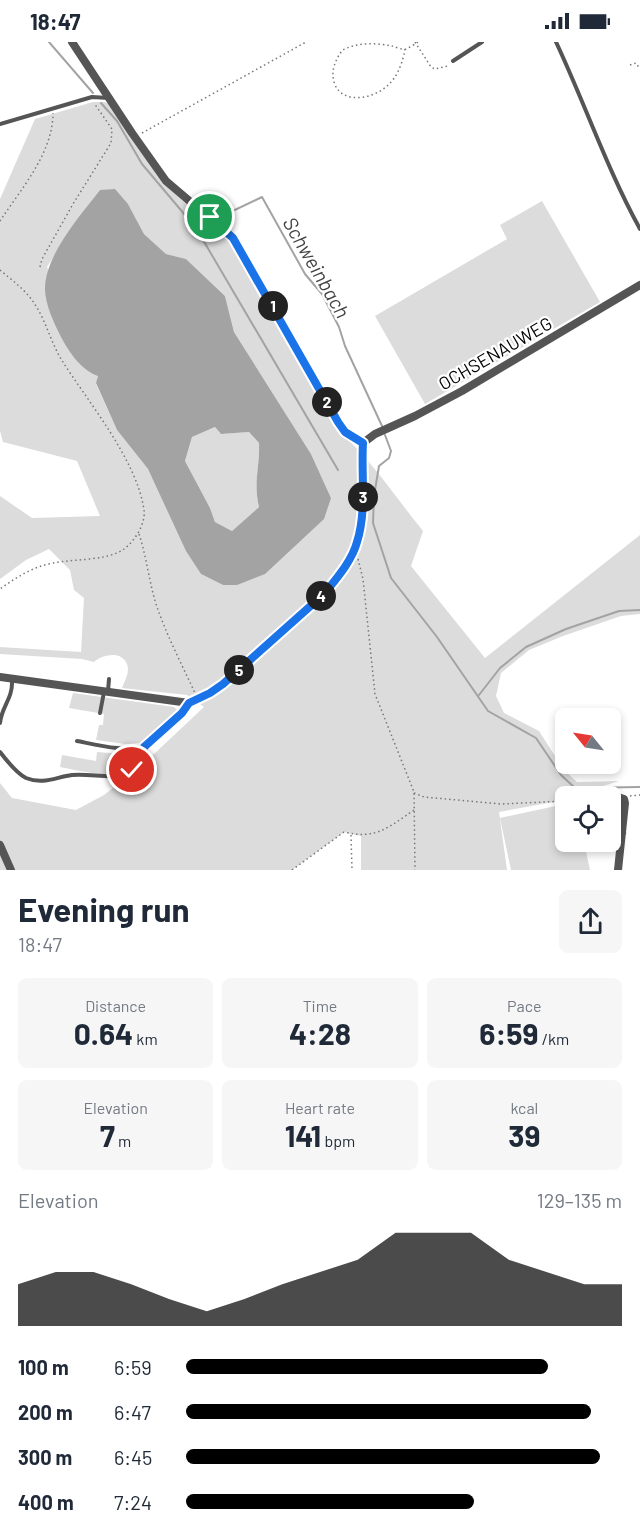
<!DOCTYPE html>
<meta charset="utf-8">
<style>
:root{--surface:#fff;--page:#f6f6f7;--text:#1f2937;--muted:#747a83;--accent:#000}
body{margin:0;font-family:Barlow,sans-serif;background:var(--page);color:var(--text);height:100vh;display:flex;flex-direction:column;font-size:22px;white-space:nowrap}
*{box-sizing:border-box;margin:0}
p{font-size:20px;color:var(--muted)}
.icon{flex:none;width:33px;height:33px;fill:none;stroke:currentColor;stroke-width:2;stroke-linecap:round;stroke-linejoin:round}
.map{position:relative;height:828px;overflow:hidden}
.details{display:flex;flex-direction:column;background:var(--surface);flex:1}
.details>*{flex:none}
.needle{width:39px;rotate:300deg}
.controls{position:absolute;left:555px;top:666px;display:grid;gap:12px}
.controls a{display:grid;place-items:center;width:66px;height:66px;border-radius:9px;background:var(--surface);box-shadow:0 3px 9px #0003;font-size:30px}
.pin{position:absolute;display:grid;place-items:center;width:51px;height:51px;color:#fff;margin:-26px;border:3px solid #fff;border-radius:50%;box-shadow:0 2px 6px #0007}
.km{position:absolute;width:30px;height:30px;margin:-15px;border-radius:50%;background:#222;color:#fff;font-size:16px;line-height:30px;text-align:center}
.round{display:grid;place-items:center;flex:none;width:63px;height:63px;border-radius:9px;background:var(--page)}
.headline{display:flex;align-items:center;justify-content:space-between;height:102px;padding:0 18px}
h1{font-size:33px;font-weight:700;line-height:45px}
.figures{display:grid;grid-template-columns:repeat(3,1fr);gap:9px;height:102px;padding:6px 18px}
.figures div{display:grid;align-content:center;border-radius:9px;background:var(--page);text-align:center}
.figures b{font-size:30px;font-weight:700}
.figures small{font-size:16px;font-weight:400}
.figures p{font-size:16px}
.chart{height:168px;padding:12px 18px}
.chart p{display:flex;justify-content:space-between}
.chart svg{width:100%;height:108px;margin-top:6px;fill:var(--accent);opacity:.7}
ul{padding:0 18px;list-style:none;font-size:20px}
li{display:grid;grid-template-columns:96px 72px 1fr;align-items:center;height:45px}
li i{height:15px;border-radius:8px;background:var(--accent)}
.status{display:flex;justify-content:space-between;align-items:center;height:42px;padding:0 30px;background:var(--surface);direction:ltr}
.status svg{height:16px;fill:currentColor}
.map>svg:first-child{display:block}
.green{fill:#dcdcdc;fill-rule:evenodd}
.water{fill:#a3a3a3;fill-rule:evenodd}
.lines{fill:none;stroke-linecap:round;stroke-linejoin:round}
.stream{stroke:#a3a3a3;stroke-width:2}
.path{stroke:#777;stroke-width:1.5;stroke-dasharray:1.5 3;stroke-linecap:butt}
.service{stroke:#555;stroke-width:4}
.minor{stroke:#555;stroke-width:8}
.route-casing{stroke:#fff;stroke-width:12}
.route{stroke:#1a73e8;stroke-width:8}
.labels{text-anchor:middle;dominant-baseline:central;stroke-width:4.5;stroke-linejoin:round;paint-order:stroke}
.street-label{font-size:18px;fill:#000;stroke:#fff}
.water-label{font-size:20px;font-style:italic;fill:#444;stroke:#fff}
</style>
<div class="status"><b>18:47</b><svg viewBox="0 0 49 12"><path d="M0 12V9h3v3zM5 12V6h3v6zM10 12V3h3v9zM15 12V0h3v12zM26 1h20v11H26zM47 4h2v5h-2z"/></svg></div>
<div class="map">
<svg width="640" height="828" viewBox="0 0 640 828">
<rect width="100%" height="100%" fill="#fff"/>
<path class="green" d="M 93,60 L 104,60 L 111,62 L 149,120 L 230,198 L 342,392 C 373,420 396,456 423,489 L 411,524 L 485,616 L 640,493 L 640,572 L 621,574 L 563,594 L 529,608 L 501,631 L 496,654 L 504,671 L 539,689 L 564,728 L 577,740 L 619,739 L 572,754 L 566,754 L 565,757 L 559,759 L 499,770 L 507,828 L 361,828 L 361,794 L 344,790 L 292,828 L 0,828 L 0,741 L 12,756 L 76,768 L 104,753 L 139,726 L 204,665 L 187,653 L 122,646 C 125,638 130,630 127,622 C 121,608 102,613 94,620 L 82,617 L 0,612 L 0,605 L 81,610 L 84,556 L 74,548 L 70,528 L 49,507 L 26,518 L 0,537 L 0,454 L 32,476 L 100,474 L 77,419 L 3,400 L 0,389 L 0,157 L 35,77 ZM 100,148 L 128,162 L 144,192 L 166,212 L 186,217 L 225,254 L 234,290 L 311,412 L 331,456 L 237,543 L 223,543 L 201,532 L 148,427 L 117,388 L 96,342 L 98,334 L 47,225 L 71,188 Z
M 542,159 L 600,260 L 425,362 L 375,274 L 507,197 L 500,183 Z
M 215,385 L 221,392 L 249,390 L 259,401 C 260,425 253,441 259,465 L 232,489 L 215,480 L 210,466 L 185,419 L 192,395 Z
M 73,651 L 174,665 L 178,669 L 140,701 L 125,702 L 96,698 L 99,683 L 103,683 L 104,672 L 69,666 Z
M 97,710 L 136,713 L 139,715 C 127,743 83,729 60,725 L 62,713 L 96,719 Z
M 565,762 L 566,800 L 584,800 L 590,828 L 511,828 L 500,776 Z"/>
<path class="water" d="M 115,147 L 128,162 L 144,192 L 166,212 L 186,217 L 225,254 L 234,290 L 311,412 L 331,456 L 324,477 L 265,532 L 237,543 L 223,543 L 201,532 L 186,509 L 148,427 L 117,388 L 96,341 L 98,334 C 81,328 69,310 61,295 C 54,281 45,262 45,247 C 45,213 80,174 100,148 ZM 215,385 L 221,392 L 249,390 L 259,401 C 260,426 253,440 259,465 L 232,489 L 215,480 L 210,466 L 185,419 L 192,395 Z"/>
<g class="lines">
<path class="stream" d="M 49,0 L 93,51
M 101,61 L 117,79 L 142,122 L 196,186 L 338,428
M 220,175 L 262,155 L 305,232 L 322,252 L 339,285 L 345,304 L 382,384
M 197,186 L 210,180
M 385,393 L 391,409 L 389,416 L 379,424 L 374,454 L 373,481 L 391,536 L 437,595 L 488,669 L 536,696 L 561,733 L 575,746 L 640,745
M 479,653 L 500,626 L 526,605 L 566,587 L 619,569 L 640,568"/>
<path class="path" d="M 415,0 L 431,25 L 435,27 L 448,24
M 405,7 C 403,20 397,36 387,44 C 368,61 331,62 333,29 C 334,22 338,13 343,8 C 357,0 377,1 392,4 C 396,5 402,8 406,7 C 409,6 415,2 418,0
M 630,23 L 636,21 L 640,27
M 142,91 L 306,0
M 0,179 C 21,147 53,111 53,71
M 40,225 L 42,217 L 73,162 L 111,101 L 112,87 L 94,61
M 0,228 C 13,239 27,249 36,264 C 46,280 51,300 61,317 C 88,360 137,418 144,468 C 146,481 135,499 124,507 C 108,519 72,517 53,521 C 32,525 17,535 0,547
M 139,492 C 147,516 149,541 157,565 C 167,594 182,623 195,651
M 358,517 L 363,537 L 375,652 L 414,750 L 415,828
M 414,751 L 424,755 L 501,762 L 566,759
M 630,754 L 640,753
M 351,793 L 352,828
M 292,828 L 344,790 C 376,798 389,785 414,768"/>
<path class="service" d="M 556,0 C 585,62 607,127 640,187
M 453,19 L 482,0
M 0,82 L 92,55 L 109,56
M 108,649 L 109,637
M 100,671 L 104,650
M 0,681 C 2,663 13,657 12,638
M 77,699 C 93,702 130,711 144,705 C 151,702 183,669 189,662
M 0,710 C 7,719 16,731 26,736 C 43,743 56,735 72,733 C 102,730 135,748 144,705"/>
<path class="minor" d="M 72,0 L 132,91 L 166,139 L 233,196 L 338,380 L 345,390 L 363,401
M 363,401 L 375,392 L 415,374 L 462,349 L 640,243
M 0,635 L 189,661 C 223,645 249,619 276,595 C 305,570 344,539 357,502 C 368,471 361,433 363,401
M 610,760 L 618,755 L 624,757 L 625,761 L 618,828
M 610,774 L 622,791
M 0,803 L 11,828"/>
</g>
<g class="lines">
<g class="route-casing">
<path id="route" d="M 132,728 L 142,715 L 144,705 L 182,671 L 189,661 L 210,651 L 223,642 L 324,552 C 336,537 352,519 357,500 C 367,468 361,434 363,401 L 345,390 L 338,380 L 233,196 L 210,175"/>
</g>
<use href="#route" class="route"/>
</g>
<g class="labels">
<g class="street-label">
<text transform="translate(495 311) rotate(-30)">OCHSENAUWEG</text>
</g>
<g class="water-label">
<text transform="translate(317 225) rotate(60)">Schweinbach</text>
</g>
</g>
</svg>
<div class="controls">
<a><svg class="needle" viewBox="-14 -14 28 28"><path d="M0-13l5 13h-10z" fill="#e53935"/><path d="M0 13l5-13h-10z" fill="#747a83"/></svg></a>
<a><svg class="icon" aria-label="locate" viewBox="0 0 24 24"><circle cx="12" cy="12" r="6"/><path d="M12 2v4M12 18v4M2 12h4M18 12h4"/></svg></a>
</div>
<div class="pin" style="left:210px;top:175px;background:#1e9e55"><svg class="icon" aria-label="arrive" viewBox="0 0 24 24"><path d="M6 21V4h12l-3 4 3 4H6"/></svg></div>
<div class="pin" style="left:132px;top:728px;background:#d93025"><svg class="icon" aria-label="check" viewBox="0 0 24 24"><path d="M5 12l5 5 9-10"/></svg></div>
<b class="km" style="left:273px;top:264px">1</b>
<b class="km" style="left:327px;top:360px">2</b>
<b class="km" style="left:363px;top:455px">3</b>
<b class="km" style="left:321px;top:554px">4</b>
<b class="km" style="left:239px;top:628px">5</b>
</div>
<section class="details">
<div class="headline"><div><h1>Evening run</h1><p>18:47</p></div><a class="round"><svg class="icon" aria-label="share" viewBox="0 0 24 24"><path d="M12 15V3M7 8l5-5 5 5M5 13v7h14v-7"/></svg></a></div>
<div class="figures">
<div><p>Distance</p><b>0.64<small> km</small></b></div>
<div><p>Time</p><b>4:28</b></div>
<div><p>Pace</p><b>6:59<small> /km</small></b></div>
</div>
<div class="figures">
<div><p>Elevation</p><b>7<small> m</small></b></div>
<div><p>Heart rate</p><b>141<small> bpm</small></b></div>
<div><p>kcal</p><b>39</b></div>
</div>
<div class="chart"><p><span>Elevation</span>129–135 m</p>
<svg viewBox="0 0 160 44" preserveAspectRatio="none"><path d="M0 44V27L10 22L20 22L30 27L40 33L50 38L60 33L70 27L80 22L90 17L100 6L110 6L120 6L130 17L140 22L150 27L160 27V44z"/></svg>
</div>
<ul>
<li><b>100 m</b>6:59<i style="width:83%"></i></li>
<li><b>200 m</b>6:47<i style="width:93%"></i></li>
<li><b>300 m</b>6:45<i style="width:95%"></i></li>
<li><b>400 m</b>7:24<i style="width:66%"></i></li>
</ul>
</section>
